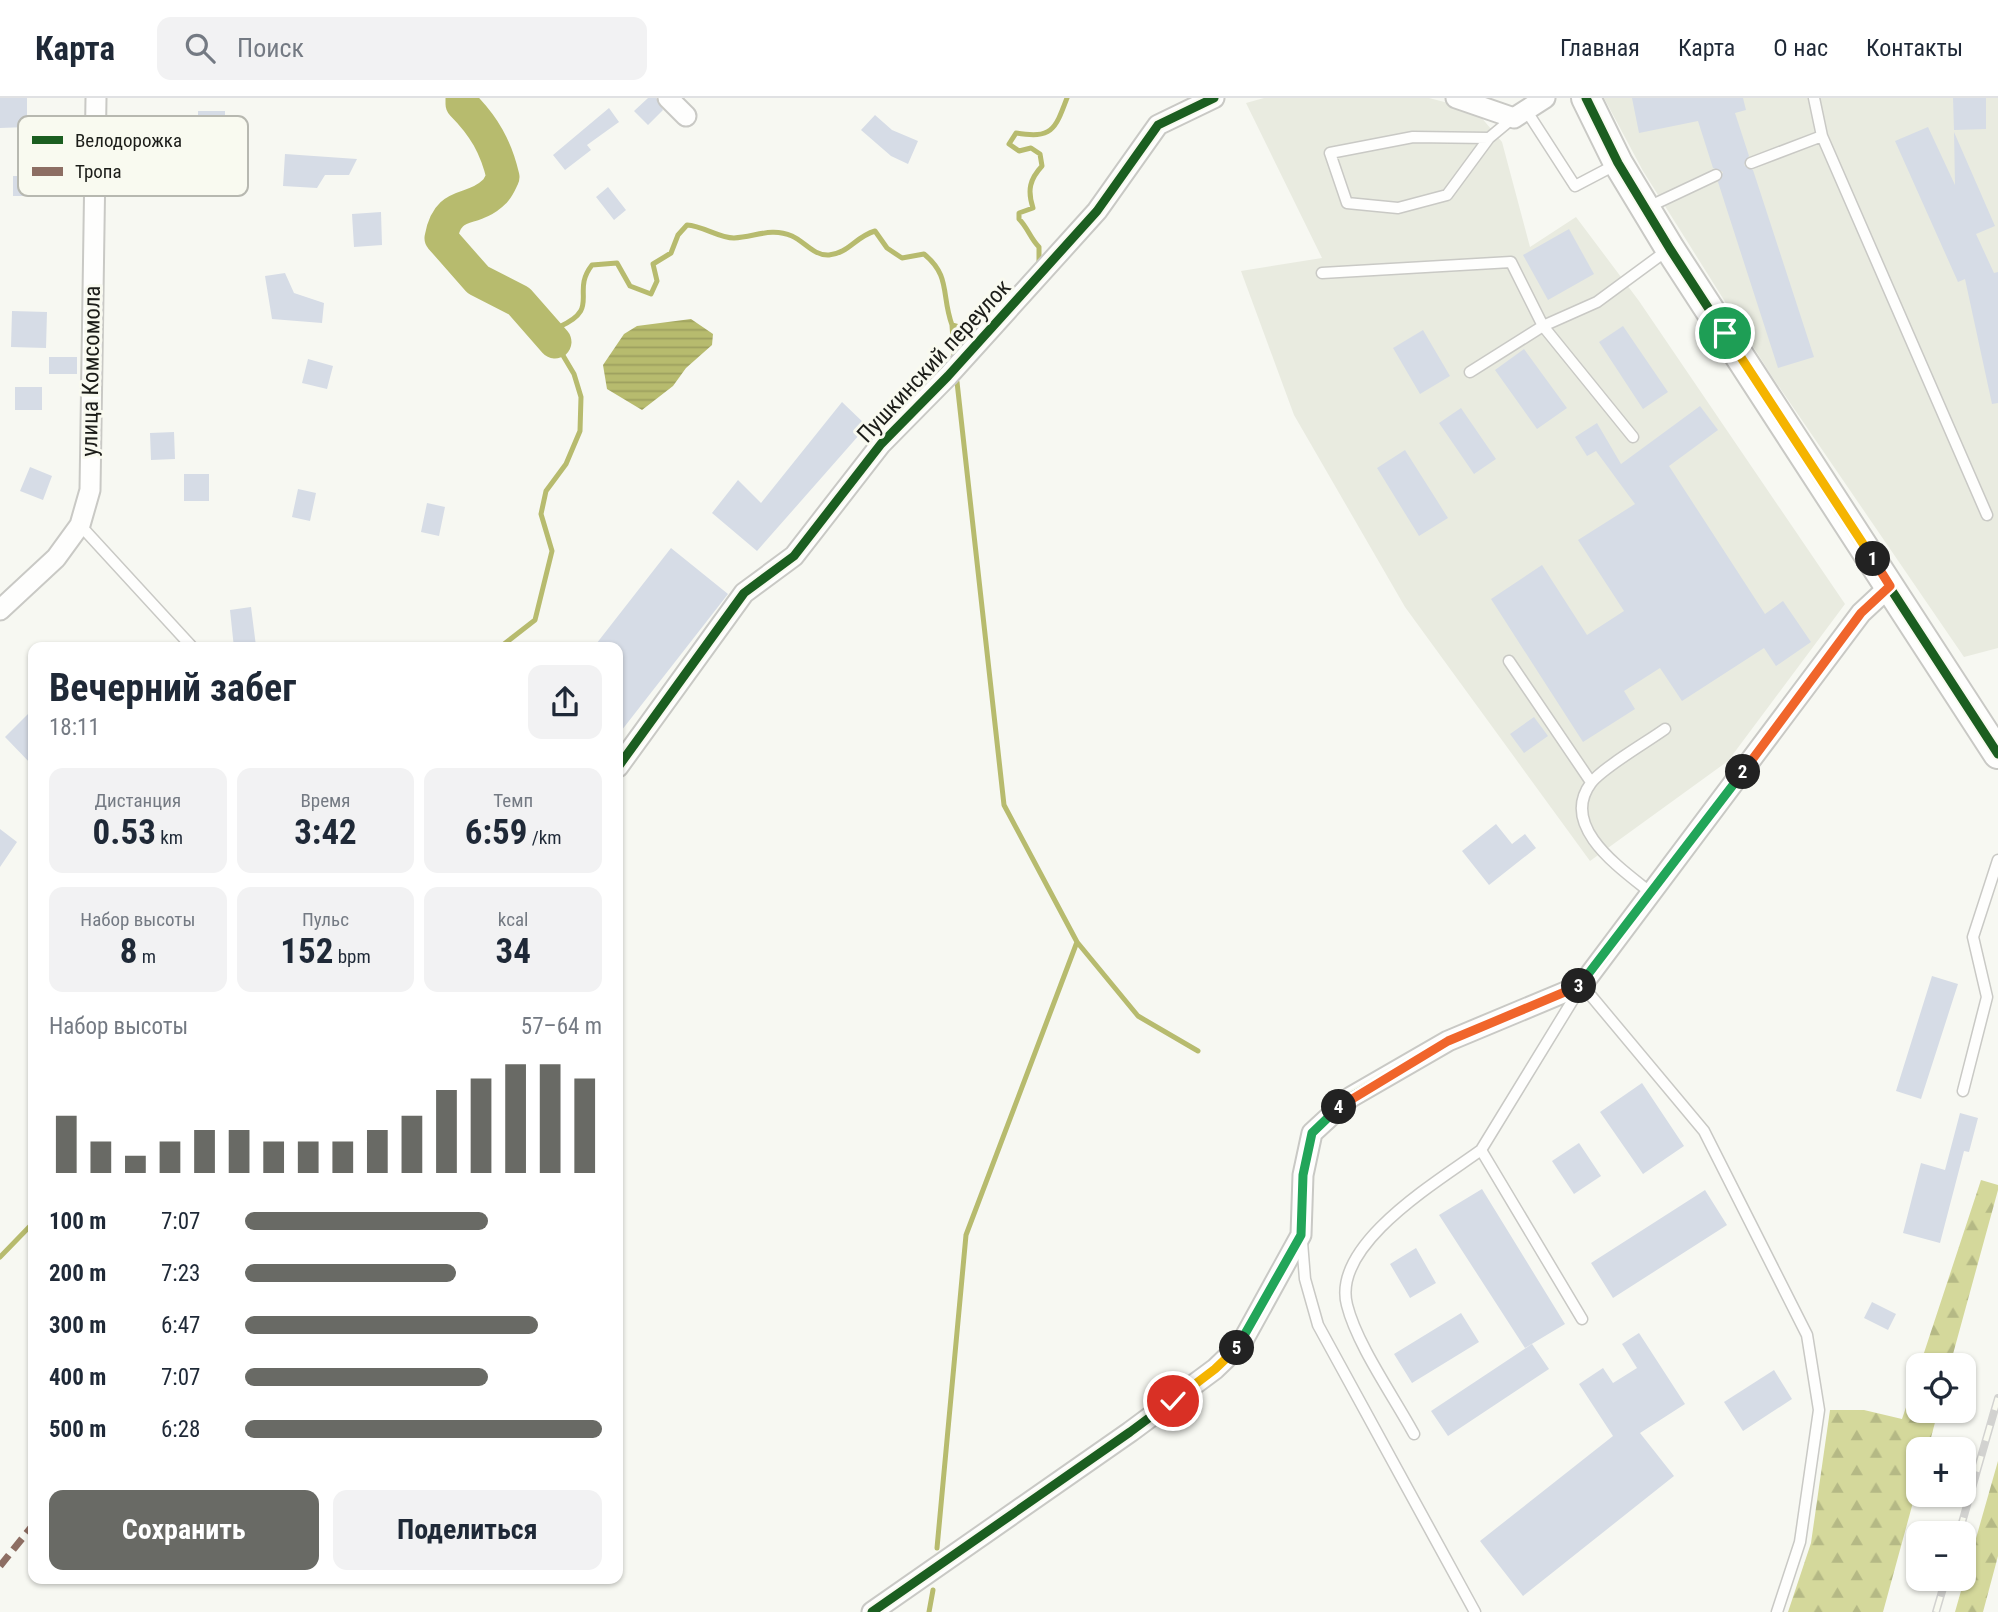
<!DOCTYPE html>
<html lang="ru">
<meta charset="utf-8">
<style>
:root{--surface:#fff;--page:#f2f2f3;--text:#1f2937;--muted:#747a83;--line:#e0e1e3;--accent:#696a65}
body{margin:0;font-family:"Roboto Condensed",sans-serif;background:var(--page);color:var(--text);height:100vh;display:flex;flex-direction:column;font-size:26px;white-space:nowrap}
*{box-sizing:border-box;margin:0}
p{font-size:23px;color:var(--muted)}
.icon{flex:none;width:38px;height:38px;fill:none;stroke:currentColor;stroke-width:2;stroke-linecap:round;stroke-linejoin:round}
.map{position:relative;flex:1;overflow:hidden}
.sheet{position:absolute;left:28px;top:544px;width:595px;height:942px;display:flex;flex-direction:column;background:var(--surface);border-radius:14px;box-shadow:0 2px 5px #0004}
.sheet>*{flex:none}
.buttons{position:absolute;left:1906px;top:1255px;display:grid;gap:14px}
.buttons a{display:grid;place-items:center;width:70px;height:70px;border-radius:14px;background:var(--surface);box-shadow:0 2px 5px #0004;font-size:35px}
.pin{position:absolute;display:grid;place-items:center;width:60px;height:60px;color:#fff;margin:-30px;border:4px solid #fff;border-radius:50%;box-shadow:0 2px 7px #0007}
.km{position:absolute;width:35px;height:35px;margin:-18px;border-radius:50%;background:#222;color:#fff;font-size:19px;line-height:35px;text-align:center}
.round{display:grid;place-items:center;flex:none;width:74px;height:74px;border-radius:14px;background:var(--page)}
.head{display:flex;align-items:center;justify-content:space-between;height:119px;padding:0 21px}
h1{font-size:38px;font-weight:700;line-height:52px}
.figures{display:grid;grid-template-columns:repeat(3,1fr);gap:10px;height:119px;padding:7px 21px}
.figures div{display:grid;align-content:center;border-radius:14px;background:var(--page);text-align:center}
.figures b{font-size:35px;font-weight:700}
.figures small{font-size:19px;font-weight:400}
.figures p{font-size:19px}
.chart{height:196px;padding:14px 21px}
.chart p{display:flex;justify-content:space-between}
.chart svg{width:100%;height:126px;margin-top:7px;stroke:var(--accent);stroke-width:6}
.action{display:flex;gap:14px;margin-top:auto;padding:14px 21px}
.action a{flex:1;height:80px;border-radius:14px;background:var(--accent);color:#fff;font-size:28px;font-weight:700;line-height:80px;text-align:center}
.action a+a{background:var(--page);color:var(--text)}
ul{padding:0 21px;list-style:none;font-size:23px}
li{display:grid;grid-template-columns:112px 84px 1fr;align-items:center;height:52px}
li i{height:18px;border-radius:9px;background:var(--accent)}
header{display:flex;align-items:center;gap:42px;box-sizing:border-box;height:98px;padding:0 35px;background:var(--surface);border-bottom:2px solid var(--line)}
header strong{font-size:33px}
nav{display:flex;gap:38px;margin-inline-start:auto;font-size:24px}
.search{width:490px;height:63px;background:var(--page);display:flex;align-items:center;gap:18px;box-sizing:border-box;padding:0 24px;border-radius:14px;color:var(--muted);font-size:26px}
.map>svg:first-child{display:block}
.built{fill:#e9ebe0}
.forest{fill:url(#forest-firs)}
.water{fill:url(#water-rules)}
.lines{fill:none;stroke-linecap:round;stroke-linejoin:round}
.stream{stroke:#b7bb6e;stroke-width:5}
.river{stroke:#b7bb6e;stroke-width:33}
.building{fill:#d6dce6}
.lane-casing{stroke:#c9c9c5;stroke-width:13}
.street-casing{stroke:#c9c9c5;stroke-width:23}
.secondary-casing{stroke:#c9c9c5;stroke-width:32}
.lane{stroke:#fefefd;stroke-width:10}
.street{stroke:#fefefd;stroke-width:19}
.secondary{stroke:#fefefd;stroke-width:28}
.rail-casing{stroke:#d2d2d0;stroke-width:8}
.rail{stroke:#f9faf0;stroke-width:5;stroke-dasharray:16;stroke-linecap:butt}
.quiet{stroke:#8d6e63;stroke-width:7;stroke-dasharray:14 7;stroke-linecap:butt}
.cycleway-casing{stroke:#f9faf0;stroke-width:13}
.cycleway{stroke:#1b5e20;stroke-width:9}
.split-1-casing{stroke:#fff;stroke-width:14}
.split-2-casing{stroke:#fff;stroke-width:14}
.split-3-casing{stroke:#fff;stroke-width:14}
.split-4-casing{stroke:#fff;stroke-width:14}
.split-5-casing{stroke:#fff;stroke-width:14}
.split-6-casing{stroke:#fff;stroke-width:14}
.split-1{stroke:#f5b400;stroke-width:9}
.split-2{stroke:#f0652b;stroke-width:9}
.split-3{stroke:#22a559;stroke-width:9}
.split-4{stroke:#f0652b;stroke-width:9}
.split-5{stroke:#22a559;stroke-width:9}
.split-6{stroke:#f5b400;stroke-width:9}
.labels{text-anchor:middle;dominant-baseline:central;stroke-width:6;stroke-linejoin:round;paint-order:stroke}
.street-label{font-size:23px;fill:#1c1d19;stroke:#f9faf0}
.key{fill:#f9faf0;stroke:#b7b8b0;stroke-width:2}
.key-label{font-size:19px;fill:#1c1d19}
</style>
<header>
<strong>Карта</strong>
<div class="search"><svg class="icon" aria-label="search" viewBox="0 0 24 24"><circle cx="10" cy="10" r="6"/><path d="M15 15l6 6"/></svg>Поиск</div>
<nav><a>Главная</a><a>Карта</a><a>О нас</a><a>Контакты</a></nav>
</header>
<div class="map">
<svg width="1998" height="1514" viewBox="0 0 1998 1514">
<defs>
<pattern id="forest-firs" width="22" height="20" patternUnits="userSpaceOnUse" patternTransform="scale(1.75)"><rect width="22" height="20" fill="#d4d89b"/><path d="M5 1l3.5 6h-7zM16 11l3.5 6h-7z" fill="#b5b985"/></pattern>
<pattern id="water-rules" width="6" height="5" patternUnits="userSpaceOnUse" patternTransform="scale(1.75)"><rect width="6" height="5" fill="#b7bb6e"/><path d="M0 2.5h6" fill="none" stroke="#9da05f"/></pattern>
</defs>
<rect width="100%" height="100%" fill="#f7f8f2"/>
<path class="built" d="M 1264,0 L 1429,0 L 1475,12 L 1502,44 L 1530,149 L 1576,119 L 1639,203 L 1845,506 L 1728,663 L 1590,763 L 1405,509 L 1294,317 L 1241,173 L 1322,160 L 1246,5 Z
M 1604,0 L 1998,0 L 1998,550 L 1964,559 L 1771,277 L 1643,73 Z"/>
<path class="forest" d="M 1981,1082 L 1998,1087 L 1998,1092 L 1950,1267 L 1920,1267 Z
M 1918,1274 L 1918,1312 L 1938,1313 L 1928,1351 L 1918,1351 L 1918,1386 L 1883,1514 L 1788,1514 L 1811,1445 L 1830,1312 L 1864,1312 L 1902,1321 Z
M 1998,1363 L 1998,1458 L 1983,1514 L 1955,1514 Z"/>
<path class="water" d="M 691,221 L 713,236 L 712,247 L 686,270 L 673,288 L 642,312 L 607,291 L 603,267 L 624,236 L 637,228 Z"/>
<g class="lines">
<path class="stream" d="M 1039,167 L 1039,149 C 1030,140 1028,130 1019,121 L 1019,115 L 1033,110 C 1027,92 1030,81 1042,68 L 1040,56 L 1031,50 L 1019,53 L 1009,46 L 1016,35 C 1052,41 1055,32 1067,0
M 952,227 L 954,257
M 499,550 L 535,522 L 552,453 L 541,416 L 546,393 L 566,366 L 580,333 L 581,299 L 574,276 L 555,244 L 559,229 C 602,210 570,195 592,167 L 617,165 L 630,188 L 651,196 L 657,183 L 653,166 L 671,155 L 678,137 L 687,127 C 703,128 719,140 734,140 C 755,139 771,129 792,138 C 805,144 814,158 829,157 C 849,155 855,139 875,133 L 887,150 L 902,160 L 924,156 C 951,178 941,197 952,227 L 963,230 L 1013,194
M 1077,844 L 1138,918 L 1198,953
M 0,1159 L 33,1125
M 937,1450 L 966,1137 L 1077,844 L 1004,707 L 957,284
M 929,1514 L 933,1492"/>
<path class="river" d="M 462,0 L 462,6 C 484,28 496,49 503,79 C 501,83 498,91 494,94 C 472,116 448,100 441,140 L 478,182 L 519,203 L 555,244"/>
</g>
<path class="building" d="M 0,0 L 27,0 L 27,29 L 0,30 Z
M 648,0 L 656,0 L 663,12 L 648,27 L 634,13 Z
M 1632,0 L 1743,0 L 1746,12 L 1735,15 L 1749,58 L 1744,67 L 1753,72 L 1814,259 L 1778,270 L 1718,84 L 1723,74 L 1713,70 L 1698,23 L 1639,35 Z
M 1953,0 L 1986,0 L 1986,31 L 1954,32 Z
M 609,10 L 619,24 L 587,47 L 591,52 L 565,72 L 553,57 Z
M 198,13 L 225,13 L 225,29 L 198,29 Z
M 875,17 L 892,32 L 918,43 L 908,66 L 891,58 L 861,32 Z
M 1928,29 L 1955,87 L 1954,34 L 1995,128 L 1976,136 L 1994,175 L 1998,174 L 1998,305 L 1992,306 L 1965,181 L 1958,184 L 1895,43 Z
M 285,56 L 357,61 L 349,77 L 325,77 L 317,90 L 283,88 Z
M 13,78 L 46,78 L 46,98 L 13,98 Z
M 608,89 L 626,112 L 614,122 L 596,99 Z
M 381,114 L 382,147 L 354,149 L 352,116 Z
M 1569,131 L 1594,176 L 1548,202 L 1523,157 Z
M 285,175 L 294,195 L 324,205 L 322,225 L 272,221 L 265,178 Z
M 12,213 L 47,214 L 46,250 L 11,249 Z
M 1623,228 L 1668,294 L 1643,311 L 1599,244 Z
M 1423,232 L 1450,278 L 1420,296 L 1393,250 Z
M 1524,251 L 1567,310 L 1537,331 L 1495,272 Z
M 49,259 L 77,259 L 77,276 L 49,276 Z
M 308,261 L 333,268 L 327,291 L 302,285 Z
M 15,289 L 42,289 L 42,312 L 15,312 Z
M 842,304 L 867,328 L 757,453 L 712,415 L 738,382 L 761,405 Z
M 1700,308 L 1718,332 L 1669,368 L 1765,516 L 1783,503 L 1811,544 L 1776,568 L 1764,550 L 1682,603 L 1660,570 L 1624,593 L 1635,611 L 1583,644 L 1491,501 L 1542,467 L 1587,537 L 1624,513 L 1578,442 L 1635,406 L 1596,353 L 1587,358 L 1575,339 L 1597,325 L 1621,366 Z
M 1461,310 L 1496,361 L 1474,376 L 1439,325 Z
M 174,334 L 175,361 L 151,362 L 150,335 Z
M 1405,352 L 1448,420 L 1419,438 L 1377,370 Z
M 30,369 L 52,378 L 43,402 L 20,393 Z
M 184,376 L 209,376 L 209,403 L 184,403 Z
M 298,391 L 316,395 L 310,423 L 292,419 Z
M 427,405 L 445,409 L 439,438 L 421,434 Z
M 671,450 L 728,496 L 618,637 L 618,550 L 593,550 Z
M 251,509 L 256,548 L 234,550 L 230,512 Z
M 33,611 L 33,668 L 5,639 Z
M 1534,619 L 1548,638 L 1524,655 L 1510,636 Z
M 1496,726 L 1512,746 L 1525,736 L 1536,750 L 1489,787 L 1462,753 Z
M 0,731 L 17,744 L 0,769 Z
M 1932,878 L 1958,886 L 1921,1001 L 1896,993 Z
M 1642,985 L 1684,1048 L 1643,1076 L 1600,1014 Z
M 1960,1015 L 1978,1020 L 1969,1054 L 1964,1053 L 1940,1145 L 1903,1135 L 1921,1065 L 1945,1072 Z
M 1579,1045 L 1601,1078 L 1574,1096 L 1552,1063 Z
M 1482,1091 L 1565,1226 L 1525,1250 L 1439,1117 Z
M 1705,1092 L 1727,1127 L 1613,1200 L 1591,1165 Z
M 1416,1150 L 1436,1185 L 1410,1200 L 1390,1166 Z
M 1872,1204 L 1896,1216 L 1888,1232 L 1864,1220 Z
M 1461,1215 L 1479,1244 L 1412,1285 L 1394,1256 Z
M 1639,1235 L 1685,1306 L 1640,1335 L 1674,1378 L 1523,1498 L 1480,1443 L 1613,1338 L 1579,1286 L 1603,1270 L 1613,1285 L 1637,1270 L 1622,1246 Z
M 1532,1246 L 1549,1271 L 1448,1338 L 1431,1313 Z
M 1774,1272 L 1792,1301 L 1743,1333 L 1724,1304 Z"/>
<g class="lines">
<g class="lane-casing">
<path id="lane" d="M 1814,0 L 1822,38 L 1987,417
M 1526,12 L 1575,88 L 1615,67
M 1489,40 L 1413,39 L 1330,55 L 1347,105 L 1398,110 L 1447,97 L 1489,40 L 1513,20
M 1751,65 L 1822,38
M 1646,110 L 1716,77
M 1322,175 L 1511,164 L 1543,228 L 1633,339
M 1470,274 L 1543,228 L 1597,204 L 1669,151
M 80,427 L 193,550
M 1509,563 L 1591,684
M 1651,795 C 1623,772 1558,729 1591,685 C 1602,670 1647,644 1665,631
M 1963,993 L 1987,899 L 1973,839 L 1998,762
M 1302,1144 L 1305,1181 L 1318,1227 L 1475,1514
M 1582,1221 L 1481,1052 L 1582,887 L 1704,1033 L 1807,1237 L 1819,1312 L 1800,1444 L 1777,1514
M 1414,1336 C 1394,1299 1357,1247 1347,1207 C 1331,1146 1440,1082 1481,1052"/>
</g>
<g class="street-casing">
<path id="street" d="M 668,0 L 686,18
M 1456,0 L 1514,20 L 1545,0
M 0,512 L 56,460 L 80,427 L 90,392 L 96,0
M 618,669 L 744,495 L 794,458 L 881,346 L 948,278 L 1097,113 L 1158,27 L 1214,0
M 872,1514 L 1130,1334 L 1215,1271 L 1241,1246 L 1301,1137 L 1303,1077 L 1312,1035 L 1351,999 L 1448,943 L 1582,887 L 1861,515 L 1890,488"/>
</g>
<g class="secondary-casing">
<path id="secondary" d="M 1586,0 L 1618,65 L 1670,151 L 1998,656"/>
</g>
<use href="#lane" class="lane"/>
<use href="#street" class="street"/>
<use href="#secondary" class="secondary"/>
<g class="rail-casing">
<path id="rail" d="M 1959,1435 L 1998,1300
M 1936,1514 L 1946,1480"/>
</g>
<use href="#rail" class="rail"/>
<path class="quiet" d="M 0,1468 L 33,1427"/>
<g class="cycleway-casing">
<path id="cycleway" d="M 1586,0 L 1618,65 L 1670,151 L 1998,656
M 618,669 L 744,495 L 794,458 L 881,346 L 948,278 L 1097,113 L 1158,27 L 1214,0
M 872,1514 L 1130,1334 L 1215,1271 L 1241,1246 L 1301,1137 L 1303,1077 L 1312,1035 L 1351,999 L 1448,943 L 1582,887 L 1861,515 L 1890,488"/>
</g>
<use href="#cycleway" class="cycleway"/>
</g>
<g class="lines">
<g class="split-1-casing">
<path id="split-1" d="M 1725,235 L 1873,461"/>
</g>
<g class="split-2-casing">
<path id="split-2" d="M 1743,674 L 1861,515 L 1890,488 L 1873,461"/>
</g>
<g class="split-3-casing">
<path id="split-3" d="M 1579,888 L 1743,674"/>
</g>
<g class="split-4-casing">
<path id="split-4" d="M 1339,1009 L 1448,943 L 1579,888"/>
</g>
<g class="split-5-casing">
<path id="split-5" d="M 1237,1250 L 1301,1137 L 1303,1077 L 1312,1035 L 1339,1009"/>
</g>
<g class="split-6-casing">
<path id="split-6" d="M 1173,1303 L 1215,1271 L 1237,1250"/>
</g>
<use href="#split-1" class="split-1"/>
<use href="#split-2" class="split-2"/>
<use href="#split-3" class="split-3"/>
<use href="#split-4" class="split-4"/>
<use href="#split-5" class="split-5"/>
<use href="#split-6" class="split-6"/>
</g>
<g class="labels">
<g class="street-label">
<text transform="translate(934 263) rotate(-47)">Пушкинский переулок</text>
<text transform="translate(91 273) rotate(-89)">улица Комсомола</text>
</g>
</g>
<rect x="18" y="18" width="230" height="80" rx="10" class="key"/>
<rect x="32" y="38" width="31" height="8" fill="#1b5e20"/>
<rect x="32" y="69" width="31" height="9" fill="#8d6e63"/>
<g class="key-label">
<text x="75" y="49">Велодорожка</text>
<text x="75" y="80">Тропа</text>
</g>
</svg>
<div class="buttons">
<a><svg class="icon" aria-label="locate" viewBox="0 0 24 24"><circle cx="12" cy="12" r="6"/><path d="M12 2v4M12 18v4M2 12h4M18 12h4"/></svg></a>
<a>+</a>
<a>−</a>
</div>
<div class="pin" style="left:1725px;top:235px;background:#1e9e55"><svg class="icon" aria-label="arrive" viewBox="0 0 24 24"><path d="M6 21V4h12l-3 4 3 4H6"/></svg></div>
<div class="pin" style="left:1173px;top:1303px;background:#d93025"><svg class="icon" aria-label="check" viewBox="0 0 24 24"><path d="M5 12l5 5 9-10"/></svg></div>
<b class="km" style="left:1873px;top:461px">1</b>
<b class="km" style="left:1743px;top:674px">2</b>
<b class="km" style="left:1579px;top:888px">3</b>
<b class="km" style="left:1339px;top:1009px">4</b>
<b class="km" style="left:1237px;top:1250px">5</b>
<section class="sheet">
<div class="head"><div><h1>Вечерний забег</h1><p>18:11</p></div><a class="round"><svg class="icon" aria-label="share" viewBox="0 0 24 24"><path d="M12 15V3M7 8l5-5 5 5M5 13v7h14v-7"/></svg></a></div>
<div class="figures">
<div><p>Дистанция</p><b>0.53<small> km</small></b></div>
<div><p>Время</p><b>3:42</b></div>
<div><p>Темп</p><b>6:59<small> /km</small></b></div>
</div>
<div class="figures">
<div><p>Набор высоты</p><b>8<small> m</small></b></div>
<div><p>Пульс</p><b>152<small> bpm</small></b></div>
<div><p>kcal</p><b>34</b></div>
</div>
<div class="chart"><p><span>Набор высоты</span>57–64 m</p>
<svg viewBox="0 0 160 44" preserveAspectRatio="none"><path d="M5 44V24M15 44V33M25 44V38M35 44V33M45 44V29M55 44V29M65 44V33M75 44V33M85 44V33M95 44V29M105 44V24M115 44V15M125 44V11M135 44V6M145 44V6M155 44V11"/></svg>
</div>
<ul>
<li><b>100 m</b>7:07<i style="width:68%"></i></li>
<li><b>200 m</b>7:23<i style="width:59%"></i></li>
<li><b>300 m</b>6:47<i style="width:82%"></i></li>
<li><b>400 m</b>7:07<i style="width:68%"></i></li>
<li><b>500 m</b>6:28<i style="width:100%"></i></li>
</ul>
<div class="action"><a>Сохранить</a><a>Поделиться</a></div>
</section>
</div>
